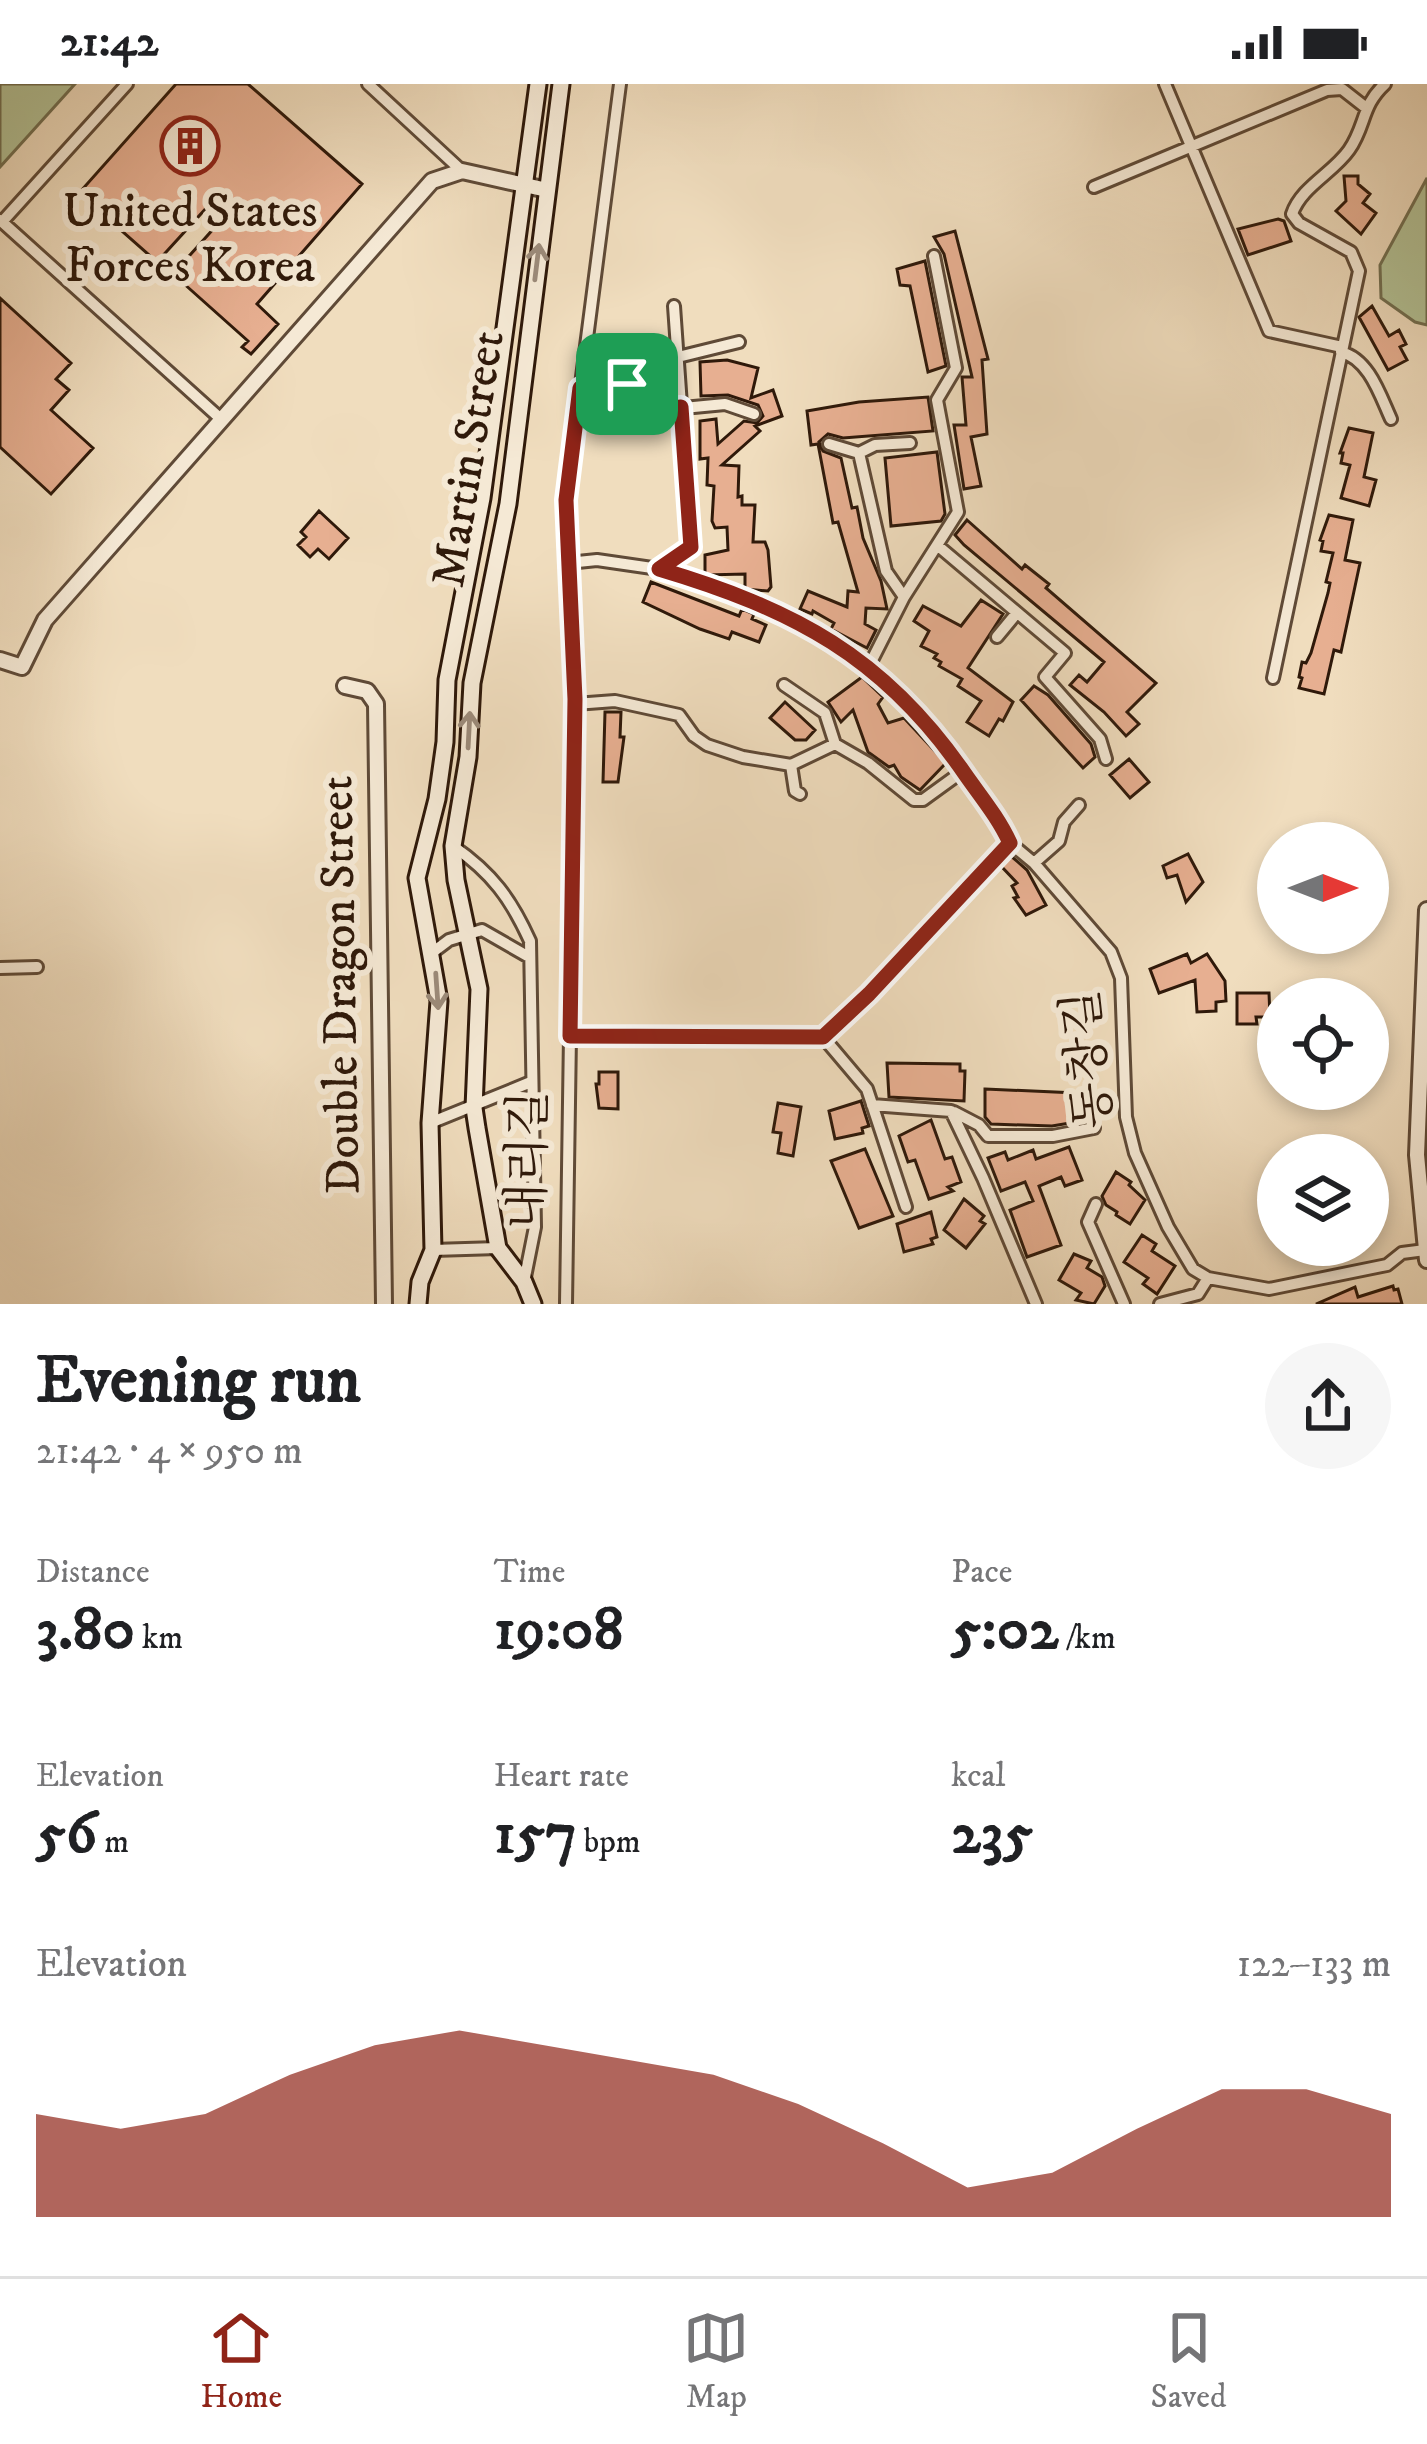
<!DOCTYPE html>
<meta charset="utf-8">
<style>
:root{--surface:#fff;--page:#f6f6f6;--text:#202124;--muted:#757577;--line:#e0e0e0;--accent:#8f2418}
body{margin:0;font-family:"IM FELL DW Pica","Noto Serif KR",serif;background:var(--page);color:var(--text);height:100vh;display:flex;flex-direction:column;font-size:45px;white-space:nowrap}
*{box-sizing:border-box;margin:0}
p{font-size:39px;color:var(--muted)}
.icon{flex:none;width:66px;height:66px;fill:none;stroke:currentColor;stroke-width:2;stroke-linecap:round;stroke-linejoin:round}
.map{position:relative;height:1220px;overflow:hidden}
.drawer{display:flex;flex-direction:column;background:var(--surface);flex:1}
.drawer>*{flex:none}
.needle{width:78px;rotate:90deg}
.fabs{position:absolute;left:1257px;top:738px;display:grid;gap:24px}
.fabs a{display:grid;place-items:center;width:132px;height:132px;border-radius:50%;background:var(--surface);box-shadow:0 6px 18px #0003;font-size:60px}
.pin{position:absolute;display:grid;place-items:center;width:102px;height:102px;color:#fff;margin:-51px;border-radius:24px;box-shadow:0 6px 18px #0006}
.round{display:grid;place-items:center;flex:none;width:126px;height:126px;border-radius:63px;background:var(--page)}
.overview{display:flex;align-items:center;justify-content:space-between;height:204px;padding:0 36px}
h1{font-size:66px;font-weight:700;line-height:90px}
.stats{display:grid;grid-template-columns:repeat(3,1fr);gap:18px;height:204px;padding:12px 36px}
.stats div{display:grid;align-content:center}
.stats b{font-size:60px;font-weight:700}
.stats small{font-size:33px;font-weight:400}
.stats p{font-size:33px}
.chart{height:336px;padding:24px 36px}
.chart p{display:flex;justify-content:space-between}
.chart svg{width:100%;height:216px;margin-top:12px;fill:var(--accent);opacity:.7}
.status{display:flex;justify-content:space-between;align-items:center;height:84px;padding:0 60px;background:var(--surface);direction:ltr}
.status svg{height:33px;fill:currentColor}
.dock{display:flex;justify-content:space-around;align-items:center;height:168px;border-top:3px solid var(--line);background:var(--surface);font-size:33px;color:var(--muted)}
.dock a{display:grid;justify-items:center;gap:6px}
.dock .active{color:var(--accent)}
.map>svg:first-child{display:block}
.green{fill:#b3c296;stroke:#716e50;stroke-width:3}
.building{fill:#e7af91;stroke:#2f190a;stroke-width:3}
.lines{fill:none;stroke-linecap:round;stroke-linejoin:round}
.minor-casing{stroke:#5f4a37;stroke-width:16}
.tertiary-casing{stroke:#5f4a37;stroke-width:20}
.secondary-casing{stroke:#2f190a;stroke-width:21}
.minor{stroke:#f5e9d5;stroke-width:10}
.tertiary{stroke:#f5e9d5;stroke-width:14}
.secondary{stroke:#f5e9d5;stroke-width:15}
.oneway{stroke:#9c8b7a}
.route-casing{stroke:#fff;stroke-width:24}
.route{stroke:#8f2418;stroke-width:15}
.labels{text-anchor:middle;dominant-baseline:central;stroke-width:12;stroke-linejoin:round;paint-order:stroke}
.poi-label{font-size:48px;fill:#2f190a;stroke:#f5e9d5}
.street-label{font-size:48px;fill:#2f190a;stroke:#f5e9d5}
</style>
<div class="status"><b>21:42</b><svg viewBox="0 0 49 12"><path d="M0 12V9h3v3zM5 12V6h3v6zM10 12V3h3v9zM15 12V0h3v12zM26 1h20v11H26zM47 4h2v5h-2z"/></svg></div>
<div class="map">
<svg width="1427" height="1220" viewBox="0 0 1427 1220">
<rect width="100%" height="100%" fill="#f0ddbe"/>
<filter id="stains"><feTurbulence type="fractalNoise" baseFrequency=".00167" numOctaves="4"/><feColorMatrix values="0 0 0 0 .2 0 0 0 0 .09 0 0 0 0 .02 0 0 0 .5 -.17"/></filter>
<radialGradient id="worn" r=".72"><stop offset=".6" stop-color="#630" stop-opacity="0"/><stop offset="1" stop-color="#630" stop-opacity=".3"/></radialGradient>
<path class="green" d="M 0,0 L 75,0 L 0,83 Z
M 1427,94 L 1427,241 L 1415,238 L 1381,214 L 1380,181 Z"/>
<path class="building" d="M 176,0 L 248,0 L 362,100 L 257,220 L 278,240 L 251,270 L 242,263 L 248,257 L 173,190 L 224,133 L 210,120 L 157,178 L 79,109 Z
M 1344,92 L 1358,92 L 1358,100 L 1370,110 L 1363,119 L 1376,129 L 1361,150 L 1336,127 L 1346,117 Z
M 1278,135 L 1284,137 L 1291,157 L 1248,171 L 1238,145 Z
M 955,147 L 988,275 L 982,276 L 987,350 L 971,353 L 981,402 L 964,405 L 954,341 L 966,341 L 962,293 L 972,293 L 944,170 L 934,153 Z
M 925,177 L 946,282 L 928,288 L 910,202 L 900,201 L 897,185 Z
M 0,214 L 71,279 L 56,295 L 69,306 L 51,326 L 93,364 L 51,410 L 0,363 Z
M 1372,222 L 1389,252 L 1399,246 L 1406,260 L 1400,263 L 1407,276 L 1388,286 L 1359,233 Z
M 727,276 L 758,284 L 751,314 L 773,306 L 782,332 L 755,342 L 760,347 L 722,381 L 739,382 L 738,413 L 742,412 L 742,421 L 755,421 L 753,458 L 765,458 L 768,466 L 771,503 L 768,507 L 745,505 L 745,490 L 705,491 L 705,471 L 728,466 L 727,443 L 715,444 L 712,437 L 714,402 L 707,401 L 708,374 L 700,375 L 700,337 L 716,335 L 718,360 L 744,337 L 757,339 L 763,332 L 758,321 L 728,311 L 701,312 L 700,278 Z
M 928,313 L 933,347 L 843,354 L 828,350 L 819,358 L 823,367 L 841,374 L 852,424 L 857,423 L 863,454 L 881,497 L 887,525 L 866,524 L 865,540 L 876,546 L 867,564 L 831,545 L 834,539 L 813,527 L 812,530 L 800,525 L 808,507 L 847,523 L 848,507 L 858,508 L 838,438 L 833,439 L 818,360 L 811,361 L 807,327 L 859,318 Z
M 1349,344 L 1373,349 L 1364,393 L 1376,396 L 1369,422 L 1341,414 L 1350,381 L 1341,379 L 1343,369 L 1340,369 Z
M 937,368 L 945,430 L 941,437 L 891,442 L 885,374 Z
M 319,427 L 348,454 L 329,475 L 318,465 L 310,473 L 298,461 L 306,453 L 301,448 Z
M 1329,431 L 1353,436 L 1345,476 L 1360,479 L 1341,568 L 1334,566 L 1324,610 L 1299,604 L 1302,594 L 1299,593 L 1302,578 L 1306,579 L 1311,569 L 1328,509 L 1330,499 L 1326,498 L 1333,469 L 1321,467 L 1323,457 L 1320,456 Z
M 967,436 L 1022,485 L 1025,481 L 1049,500 L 1046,504 L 1156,599 L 1127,628 L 1139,640 L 1126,652 L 1104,628 L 1070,601 L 1079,591 L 1087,598 L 1104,578 L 964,461 L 955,451 Z
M 651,498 L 739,532 L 742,525 L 754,530 L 752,535 L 766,541 L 759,558 L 732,548 L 729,555 L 700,545 L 643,518 Z
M 981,516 L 1003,530 L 968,584 L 1013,618 L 1003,637 L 999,635 L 989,652 L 967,638 L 981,617 L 958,602 L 962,595 L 939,582 L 941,578 L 934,574 L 937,570 L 921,562 L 929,547 L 914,537 L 923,522 L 961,542 Z
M 862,593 L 883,613 L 878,620 L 888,639 L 904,634 L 946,679 L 920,706 L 901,693 L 894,681 L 889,683 L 868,668 L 853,626 L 841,638 L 828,618 Z
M 1034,602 L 1048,611 L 1091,660 L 1095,673 L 1083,684 L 1021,616 Z
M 785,618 L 815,646 L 806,656 L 795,656 L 770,634 Z
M 605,628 L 621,628 L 620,653 L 624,653 L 618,698 L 603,698 Z
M 1129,675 L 1149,698 L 1130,714 L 1110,691 Z
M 1188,770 L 1203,798 L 1186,818 L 1177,791 L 1167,794 L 1163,782 Z
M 1011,772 L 1027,786 L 1046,821 L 1026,831 L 1014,814 L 1018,813 L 1012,802 L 1017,799 L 1001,782 Z
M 1187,870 L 1191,879 L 1207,870 L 1225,897 L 1226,917 L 1216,918 L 1216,927 L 1197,928 L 1195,896 L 1159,909 L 1150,885 Z
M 1237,909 L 1269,909 L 1270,933 L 1256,933 L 1257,940 L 1237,940 Z
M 887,979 L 960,980 L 960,987 L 965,987 L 964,1017 L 889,1013 Z
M 599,988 L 618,988 L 618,1025 L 599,1024 L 596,1000 L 599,1000 Z
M 985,1005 L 1076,1009 L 1076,1038 L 1052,1042 L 991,1040 L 985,1033 Z
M 861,1017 L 869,1042 L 862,1044 L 863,1049 L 835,1055 L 829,1027 Z
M 778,1019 L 801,1023 L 793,1072 L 778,1069 L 781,1049 L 773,1048 Z
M 931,1036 L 945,1075 L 952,1073 L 961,1098 L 948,1103 L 953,1107 L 929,1115 L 915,1076 L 908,1078 L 899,1052 Z
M 1069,1063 L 1082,1096 L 1065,1102 L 1061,1093 L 1039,1102 L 1061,1161 L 1027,1173 L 1010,1126 L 1033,1117 L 1025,1098 L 1001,1107 L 988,1074 L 1005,1068 L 1008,1076 L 1033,1066 L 1036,1075 Z
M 865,1065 L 893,1132 L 859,1144 L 831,1077 Z
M 1116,1088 L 1131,1098 L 1129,1101 L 1145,1116 L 1130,1140 L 1116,1131 L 1117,1128 L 1106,1121 L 1102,1112 Z
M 964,1115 L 984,1132 L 980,1137 L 985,1140 L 966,1164 L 944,1146 Z
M 931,1128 L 937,1153 L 931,1155 L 933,1160 L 904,1168 L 897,1140 Z
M 1142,1151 L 1156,1160 L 1152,1167 L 1175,1182 L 1157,1210 L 1143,1200 L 1148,1194 L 1124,1178 Z
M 1074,1170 L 1091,1177 L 1087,1184 L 1102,1193 L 1105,1202 L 1094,1220 L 1076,1216 L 1081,1209 L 1059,1196 Z
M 1393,1202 L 1394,1206 L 1398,1205 L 1402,1220 L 1316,1220 L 1355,1203 L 1358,1213 Z"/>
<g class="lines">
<g class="minor-casing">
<path id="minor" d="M 368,0 L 462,87
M 1165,0 L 1269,247 L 1342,263
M 1094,103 L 1327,6 L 1342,5 L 1365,23
M 0,136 L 222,336
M 2,138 L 127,0
M 1341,268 C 1369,275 1380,311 1391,335
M 678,273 L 739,258
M 580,304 L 601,306 L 627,300 L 652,327 L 725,320 L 754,330
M 829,360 L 859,369
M 937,461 L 1065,569 L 1045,593 L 1100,655 L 1106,675
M 568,479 L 597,476 L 659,485 L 778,527 L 847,565 L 944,659 L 998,734 L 1010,759 L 1034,779 L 1111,868 L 1121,894 L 1126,1033 L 1135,1069 L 1168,1143 L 1193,1185 L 1208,1194 L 1269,1205 L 1387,1181 L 1402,1169 L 1425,1166
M 659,485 L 691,463 L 674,222
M 904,513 L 886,487 L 859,369 L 875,361 L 910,359
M 997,553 L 1016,530
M 868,584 L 904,513 L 958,428 L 937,316 L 956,284 L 934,172
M 1273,594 L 1359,187 L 1351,168 L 1299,139 L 1292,130 C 1301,103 1333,89 1349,66 C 1366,42 1361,22 1385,0
M 784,601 L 825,629 L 835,660
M 575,620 L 615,617 L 679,631 L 694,652 L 707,661 L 743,673 L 791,681 L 835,660 L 868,679 L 914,716 L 923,716 L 963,687
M 791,681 L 795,707 L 800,710
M 453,762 C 492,789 511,815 530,857 L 535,1143 L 524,1198
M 1034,779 L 1059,757 L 1064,738 L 1079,721
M 433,868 L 449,856 L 482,846 L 529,873
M 0,884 L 37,883
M 570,952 L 823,953 L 869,910 L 1010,759
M 823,953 L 867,1005 L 906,1123
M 872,1021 L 951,1027 L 983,1094 L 1036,1220
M 954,1028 L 979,1041 L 988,1052 L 1053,1052 L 1094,1044
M 430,1039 L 531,998
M 1096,1120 L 1088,1138 L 1124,1220
M 433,1166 L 498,1164
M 566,1220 L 575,615 L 566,416 L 620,0
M 1160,1220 L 1198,1210 L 1208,1194"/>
</g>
<g class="tertiary-casing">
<path id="tertiary" d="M 0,576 L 22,583 L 45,536 L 432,97 L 462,87 L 547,106
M 345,602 L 367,607 L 376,620 L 384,1220
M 1427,826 L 1417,1071 L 1427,1176"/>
</g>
<g class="secondary-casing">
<path id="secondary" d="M 418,1220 L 420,1198 L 433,1166 L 430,1039 L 439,917 L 417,794 L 437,715 L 445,658 L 447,596 L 482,414 L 538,0
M 533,1220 L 524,1198 L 498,1164 L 477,1044 L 474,1024 L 479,905 L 456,796 L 453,762 L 468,673 L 472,599 L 508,420 L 561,0"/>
</g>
<use href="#minor" class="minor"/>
<use href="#tertiary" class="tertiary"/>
<use href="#secondary" class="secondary"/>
</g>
<defs><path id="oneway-shaft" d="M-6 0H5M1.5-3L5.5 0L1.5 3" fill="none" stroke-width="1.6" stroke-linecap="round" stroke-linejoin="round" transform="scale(3)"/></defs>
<g class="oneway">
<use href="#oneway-shaft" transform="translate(537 178) rotate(-83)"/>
<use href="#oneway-shaft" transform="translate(469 646) rotate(-87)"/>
<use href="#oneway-shaft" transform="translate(437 907) rotate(86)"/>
</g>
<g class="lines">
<g class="route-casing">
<path id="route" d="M 618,299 L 627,300 L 652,327 L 681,323 L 691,463 L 659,485 C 793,525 884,572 965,690 C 981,713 998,733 1010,759 L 869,910 L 823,953 L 570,952 L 575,615 L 566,416 L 580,304 L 601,306 Z"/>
</g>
<use href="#route" class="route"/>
</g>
<defs>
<g id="building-ring" transform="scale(3)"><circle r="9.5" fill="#f5e9d5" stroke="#8f2418" stroke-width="1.5"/><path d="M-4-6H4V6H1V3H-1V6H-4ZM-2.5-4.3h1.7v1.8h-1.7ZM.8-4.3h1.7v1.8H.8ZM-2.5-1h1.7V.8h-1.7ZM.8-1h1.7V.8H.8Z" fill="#8f2418"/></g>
</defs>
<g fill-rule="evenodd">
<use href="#building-ring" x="190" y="62"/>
</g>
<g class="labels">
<g class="poi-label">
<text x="190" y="128">United States<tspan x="190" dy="55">Forces Korea</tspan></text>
</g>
<g class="street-label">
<text transform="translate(469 375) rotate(-81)">Martin Street</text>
<text transform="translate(341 901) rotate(-91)">Double Dragon Street</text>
<text transform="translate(1089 975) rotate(-96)">동창길</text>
<text transform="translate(529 1076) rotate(-89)">내리길</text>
</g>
</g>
<rect width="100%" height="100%" filter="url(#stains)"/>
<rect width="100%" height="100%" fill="url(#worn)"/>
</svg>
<div class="fabs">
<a><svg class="needle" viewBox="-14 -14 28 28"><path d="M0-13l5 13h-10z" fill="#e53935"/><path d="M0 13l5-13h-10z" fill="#757577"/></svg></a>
<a><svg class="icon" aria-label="locate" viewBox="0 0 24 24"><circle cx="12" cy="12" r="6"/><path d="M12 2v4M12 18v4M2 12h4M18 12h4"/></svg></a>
<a><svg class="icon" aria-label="layers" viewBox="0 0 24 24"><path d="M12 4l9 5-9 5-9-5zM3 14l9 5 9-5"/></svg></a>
</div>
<div class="pin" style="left:627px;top:300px;background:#1e9e55"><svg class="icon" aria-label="arrive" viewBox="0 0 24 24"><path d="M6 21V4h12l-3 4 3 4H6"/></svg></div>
</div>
<section class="drawer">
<div class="overview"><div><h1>Evening run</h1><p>21:42 · 4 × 950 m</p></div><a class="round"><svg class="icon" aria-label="share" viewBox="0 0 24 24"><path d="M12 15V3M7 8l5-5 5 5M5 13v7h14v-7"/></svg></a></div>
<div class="stats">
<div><p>Distance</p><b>3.80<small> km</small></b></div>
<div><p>Time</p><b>19:08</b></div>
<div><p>Pace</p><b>5:02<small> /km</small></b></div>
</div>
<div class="stats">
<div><p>Elevation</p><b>56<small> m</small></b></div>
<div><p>Heart rate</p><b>157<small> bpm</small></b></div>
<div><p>kcal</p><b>235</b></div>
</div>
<div class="chart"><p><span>Elevation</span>122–133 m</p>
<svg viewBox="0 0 160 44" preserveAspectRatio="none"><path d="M0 44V23L10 26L20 23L30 15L40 9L50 6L60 9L70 12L80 15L90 21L100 29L110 38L120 35L130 26L140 18L150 18L160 23V44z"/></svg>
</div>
</section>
<nav class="dock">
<a class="active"><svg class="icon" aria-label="home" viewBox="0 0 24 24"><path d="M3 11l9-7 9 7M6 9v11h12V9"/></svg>Home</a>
<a><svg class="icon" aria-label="map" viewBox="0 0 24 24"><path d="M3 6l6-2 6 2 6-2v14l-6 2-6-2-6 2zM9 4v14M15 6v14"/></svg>Map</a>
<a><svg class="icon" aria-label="saved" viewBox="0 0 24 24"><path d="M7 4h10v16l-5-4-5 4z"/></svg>Saved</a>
</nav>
